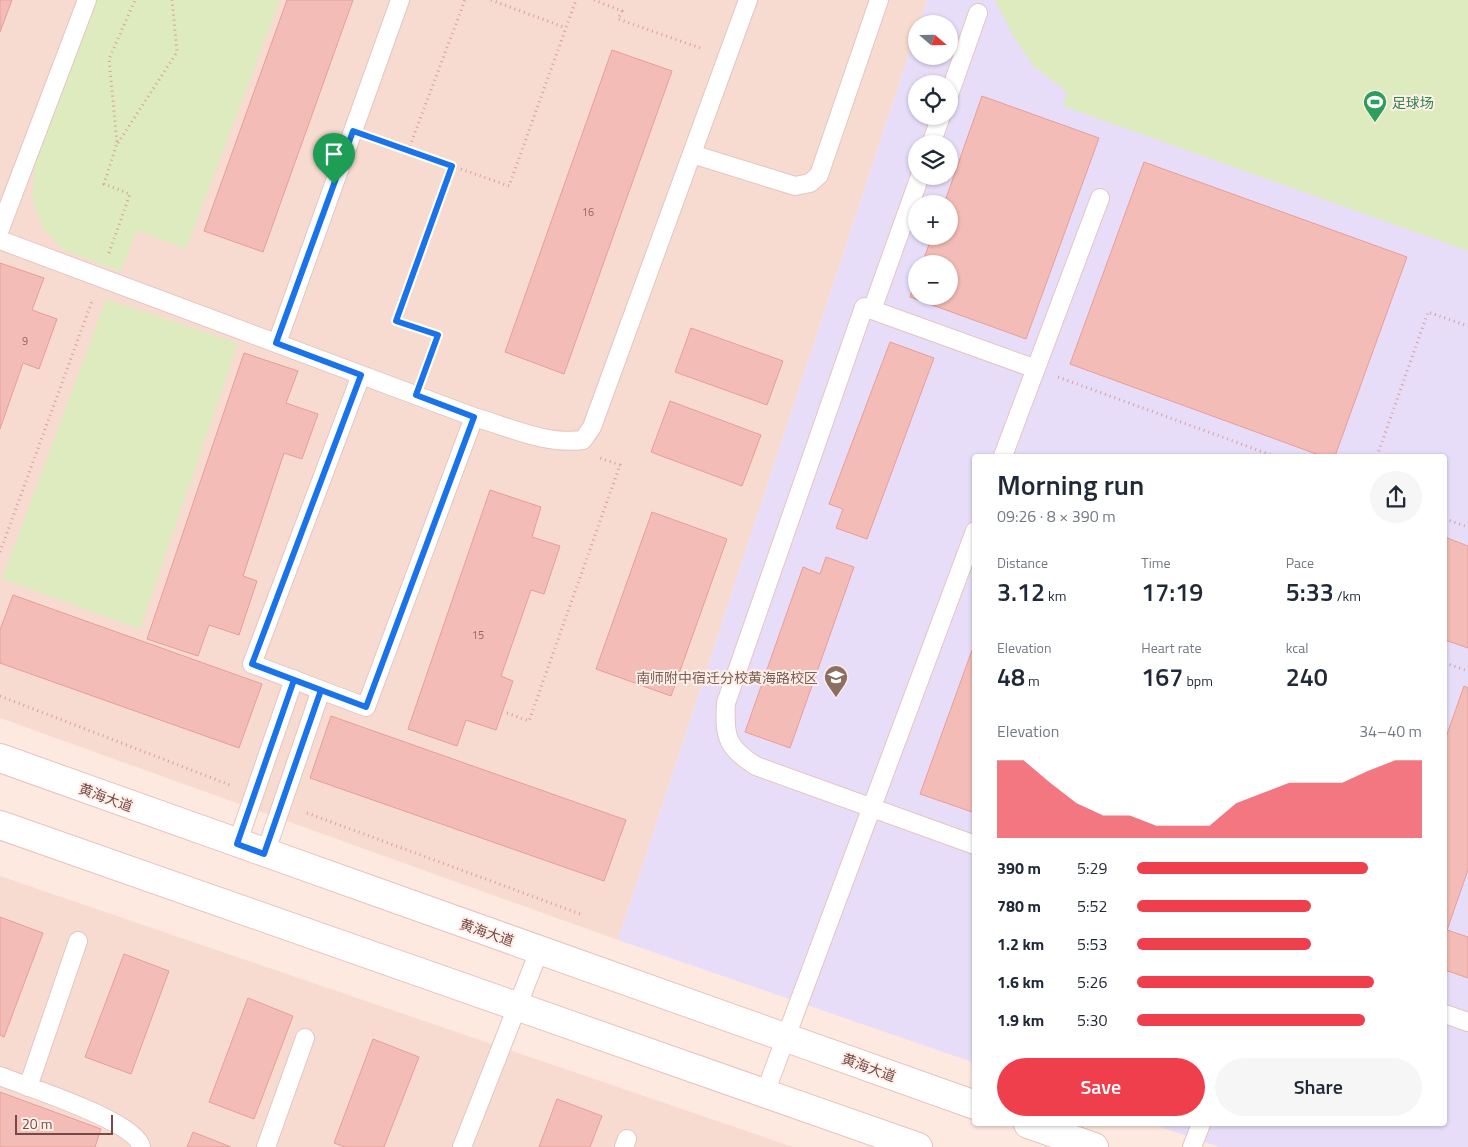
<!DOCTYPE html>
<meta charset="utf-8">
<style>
:root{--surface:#fff;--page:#f6f6f7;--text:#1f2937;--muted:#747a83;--accent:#ef3e4c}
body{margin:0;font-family:"Titillium Web","Noto Sans SC",sans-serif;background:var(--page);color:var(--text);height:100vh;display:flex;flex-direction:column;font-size:19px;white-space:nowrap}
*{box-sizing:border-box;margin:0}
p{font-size:16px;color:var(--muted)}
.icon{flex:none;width:28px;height:28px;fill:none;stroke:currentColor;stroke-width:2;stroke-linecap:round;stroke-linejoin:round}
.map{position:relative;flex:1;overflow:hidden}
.drawer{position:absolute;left:972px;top:454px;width:475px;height:672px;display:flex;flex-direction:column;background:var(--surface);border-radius:5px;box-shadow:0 1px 4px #0004}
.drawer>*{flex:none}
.needle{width:32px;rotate:110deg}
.controls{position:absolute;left:908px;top:15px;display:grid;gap:10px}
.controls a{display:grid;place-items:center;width:50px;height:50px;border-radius:50%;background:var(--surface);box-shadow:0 1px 4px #0004;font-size:25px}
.scale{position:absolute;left:15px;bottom:12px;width:98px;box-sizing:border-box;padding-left:5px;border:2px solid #754946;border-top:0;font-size:14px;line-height:18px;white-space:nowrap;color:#754946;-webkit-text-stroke:4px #ffefe8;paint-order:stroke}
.pin{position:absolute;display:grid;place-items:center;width:42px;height:42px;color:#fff;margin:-51px -21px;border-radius:50% 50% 50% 0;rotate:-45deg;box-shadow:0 0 5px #0007}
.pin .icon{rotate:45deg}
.round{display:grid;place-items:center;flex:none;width:52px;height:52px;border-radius:26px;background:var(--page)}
.summary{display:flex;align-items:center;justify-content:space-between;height:85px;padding:0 25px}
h1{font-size:28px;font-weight:600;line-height:38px}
.metrics{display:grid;grid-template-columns:repeat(3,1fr);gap:8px;height:85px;padding:5px 25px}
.metrics div{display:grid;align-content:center}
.metrics b{font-size:25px;font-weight:600}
.metrics small{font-size:14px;font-weight:400}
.metrics p{font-size:14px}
.chart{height:140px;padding:10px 25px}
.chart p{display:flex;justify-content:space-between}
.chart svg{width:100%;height:90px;margin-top:5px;fill:var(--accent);opacity:.7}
.primary-button{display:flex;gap:10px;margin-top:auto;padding:10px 25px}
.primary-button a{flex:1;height:58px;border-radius:30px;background:var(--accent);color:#fff;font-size:20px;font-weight:600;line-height:58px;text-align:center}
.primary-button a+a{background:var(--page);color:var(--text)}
ul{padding:0 25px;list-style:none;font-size:16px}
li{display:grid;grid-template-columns:80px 60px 1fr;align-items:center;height:38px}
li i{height:12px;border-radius:6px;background:var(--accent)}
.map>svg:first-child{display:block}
.residential{fill:#f7dbd1}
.education{fill:#e7ddf9;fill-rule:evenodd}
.green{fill:#deebbe}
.building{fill:#f4bcb6;stroke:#e89d96}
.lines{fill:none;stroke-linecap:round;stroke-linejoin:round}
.lane-casing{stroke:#e4c5bf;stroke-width:20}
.secondary-casing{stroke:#e9c3bb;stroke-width:30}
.path{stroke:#d99f9a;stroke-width:3;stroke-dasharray:1 4;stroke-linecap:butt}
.lane{stroke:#fff;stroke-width:18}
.secondary{stroke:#fff;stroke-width:28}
.route-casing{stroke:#fff;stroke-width:10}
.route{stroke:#1a73e8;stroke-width:6}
.labels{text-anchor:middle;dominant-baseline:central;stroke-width:4;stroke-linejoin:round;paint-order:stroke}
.number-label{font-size:11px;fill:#956662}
.leisure-label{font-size:14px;fill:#27864d;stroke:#ffefe8;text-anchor:start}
.education-label{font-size:14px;fill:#785e54;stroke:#ffefe8;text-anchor:end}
.street-label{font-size:14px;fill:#754946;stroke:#ffefe8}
</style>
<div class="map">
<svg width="1468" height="1147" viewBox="0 0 1468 1147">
<rect width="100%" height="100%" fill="#fde9e0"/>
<path class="residential" d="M 0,0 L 927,0 L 919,24 L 916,24 L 916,32 L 618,940 L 0,718 Z
M 0,876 L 793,1147 L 0,1147 Z"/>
<path class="education" d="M 927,0 L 1468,0 L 1468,1147 L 1219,1147 L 1152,1124 L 1445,1124 L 1445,456 L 975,456 L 975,1063 L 618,940 L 916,32 L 916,56 L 949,56 L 949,24 L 919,24 ZM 916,84 L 949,84 L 949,116 L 916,116 ZM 916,144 L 949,144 L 949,176 L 916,176 ZM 916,204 L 949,204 L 949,236 L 916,236 ZM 916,264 L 949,264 L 949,296 L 916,296 Z"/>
<path class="green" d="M 92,0 L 280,0 L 186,249 L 137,231 L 121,272 L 64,250 L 43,229 L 32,198 L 36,150 Z
M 995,0 L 1468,0 L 1468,251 L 1063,106 L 1067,92 L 1033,66 L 1014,37 Z
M 106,299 L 238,343 L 140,629 L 2,579 Z"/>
<path class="building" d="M 0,0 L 12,0 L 0,32 Z
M 287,0 L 353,0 L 263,252 L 204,231 Z
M 612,50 L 672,71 L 564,374 L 505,352 Z
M 982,96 L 1099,138 L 1026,339 L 910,297 L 916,279 L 916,296 L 949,296 L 949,264 L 922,264 L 932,236 L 949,236 L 949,204 L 944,204 Z
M 1144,162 L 1407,257 L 1335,456 L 1319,455 L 1070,364 Z
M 0,263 L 44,278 L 32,310 L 57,319 L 39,369 L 23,363 L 0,429 Z
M 691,328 L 783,361 L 767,405 L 675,372 Z
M 890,342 L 934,358 L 867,539 L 836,528 L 843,509 L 829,504 Z
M 244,353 L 298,371 L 286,403 L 318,414 L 302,459 L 284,453 L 243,576 L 257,581 L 239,635 L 209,625 L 198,656 L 147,639 Z
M 670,401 L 761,435 L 742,486 L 651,452 Z
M 490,490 L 541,507 L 532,537 L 560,546 L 544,594 L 531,590 L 501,676 L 513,681 L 496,730 L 466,720 L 457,746 L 408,729 Z
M 652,512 L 727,539 L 671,696 L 596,669 Z
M 1445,537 L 1468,546 L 1468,648 L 1445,640 Z
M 826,557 L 854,567 L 790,748 L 745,732 L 803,567 L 820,574 Z
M 13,595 L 262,684 L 239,748 L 0,663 L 0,630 Z
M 975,642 L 975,813 L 920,794 Z
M 1464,686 L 1468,688 L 1468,870 L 1447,930 L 1468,937 L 1468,978 L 1445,970 L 1445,740 Z
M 331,716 L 626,820 L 604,881 L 310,778 Z
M 0,917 L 43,933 L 4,1037 L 0,1035 Z
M 124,954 L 169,971 L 131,1074 L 85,1057 Z
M 248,998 L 293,1016 L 254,1119 L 209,1102 Z
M 373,1039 L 419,1057 L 384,1147 L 345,1147 L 334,1143 Z
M 0,1092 L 101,1129 L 95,1147 L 0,1147 Z
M 557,1099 L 602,1116 L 590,1147 L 539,1147 Z
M 193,1132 L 231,1147 L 187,1147 Z"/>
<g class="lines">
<g class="lane-casing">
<path id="lane" d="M 949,95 L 978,13
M 931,144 L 941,116
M 692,154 L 795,186 L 810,183 L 819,175 L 879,0
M 0,229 L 87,0
M 0,240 L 474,417 C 509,427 546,445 583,440 L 592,427 L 748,0
M 872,310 L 920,176
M 277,343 L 400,0
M 361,375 L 252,664 L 366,707 L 474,417
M 1003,456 L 1100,198
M 237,844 L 294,679
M 975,845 L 756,766 C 727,748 724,737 726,703 L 864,307 L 1036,369
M 265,854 L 321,690
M 1445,1014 L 1468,1022
M 0,1076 C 27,1087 136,1121 141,1147
M 28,1087 L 78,941
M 765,1093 L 975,531
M 266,1147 L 305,1038
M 462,1147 L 539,951
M 624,1147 L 627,1139
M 1192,1147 L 1201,1124"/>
</g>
<g class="secondary-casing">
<path id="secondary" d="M 0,758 L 975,1105
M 0,825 L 918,1147
M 1028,1124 L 1094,1147"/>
</g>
<path class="path" d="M 491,0 L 566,28
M 594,0 L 622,11 L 618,19 L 703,49
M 376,139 L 509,186 L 576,0
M 118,143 L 177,52 L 172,0
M 408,151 L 465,0
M 109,253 L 130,194 L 104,184 L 117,143 L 109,59 L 135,0
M 425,372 L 438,335 L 396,321 L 452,166
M 1058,377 L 1274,456
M 1377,456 L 1428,312 L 1468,326
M 1445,519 L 1468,527
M 0,552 L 92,301
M 1445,663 L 1468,671
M 0,696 L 230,785
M 507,713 L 529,721 L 620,465 L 600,458
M 307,813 L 583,915"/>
<use href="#lane" class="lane"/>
<use href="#secondary" class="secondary"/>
</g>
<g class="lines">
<g class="route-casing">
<path id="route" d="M 334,184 L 276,343 L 361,375 L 252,664 L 321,690 L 264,854 L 237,844 L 294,680 L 366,707 L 474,417 L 416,395 L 438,335 L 396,321 L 452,166 L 353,131 L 334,184"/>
</g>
<use href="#route" class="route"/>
</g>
<defs>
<g id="stadium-pin" transform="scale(1.25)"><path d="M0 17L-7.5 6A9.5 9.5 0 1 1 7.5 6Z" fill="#2e9e5b" stroke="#ffefe8"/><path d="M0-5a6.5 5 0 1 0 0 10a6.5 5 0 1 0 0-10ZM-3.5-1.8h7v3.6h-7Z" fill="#fff"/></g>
<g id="school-pin" transform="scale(1.25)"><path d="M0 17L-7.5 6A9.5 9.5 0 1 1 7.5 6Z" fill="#8d6e63" stroke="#ffefe8"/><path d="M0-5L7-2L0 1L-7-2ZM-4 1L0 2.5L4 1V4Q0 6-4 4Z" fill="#fff"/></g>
</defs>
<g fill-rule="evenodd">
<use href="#stadium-pin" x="1375" y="102"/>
<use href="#school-pin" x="836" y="677"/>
</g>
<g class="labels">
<g class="number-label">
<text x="588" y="212">16</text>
<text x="25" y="341">9</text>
<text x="478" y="635">15</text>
</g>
<g class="leisure-label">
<text x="1392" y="102">足球场</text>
</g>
<g class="education-label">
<text x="818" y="677">南师附中宿迁分校黄海路校区</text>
</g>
<g class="street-label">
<text transform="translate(106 797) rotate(20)">黄海大道</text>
<text transform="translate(487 932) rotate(19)">黄海大道</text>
<text transform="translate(869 1067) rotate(20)">黄海大道</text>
</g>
</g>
</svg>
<div class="controls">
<a><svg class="needle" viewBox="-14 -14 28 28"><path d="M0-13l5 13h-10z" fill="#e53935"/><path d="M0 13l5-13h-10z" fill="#747a83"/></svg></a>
<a><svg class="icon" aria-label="locate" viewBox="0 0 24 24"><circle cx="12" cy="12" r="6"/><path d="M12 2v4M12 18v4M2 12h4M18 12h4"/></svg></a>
<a><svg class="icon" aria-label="layers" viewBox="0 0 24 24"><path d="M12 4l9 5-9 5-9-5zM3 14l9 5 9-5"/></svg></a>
<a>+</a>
<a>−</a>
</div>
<div class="scale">20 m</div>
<div class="pin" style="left:334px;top:184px;background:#1e9e55"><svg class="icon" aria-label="arrive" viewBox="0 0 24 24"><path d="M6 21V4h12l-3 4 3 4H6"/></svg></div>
<section class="drawer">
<div class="summary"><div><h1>Morning run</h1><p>09:26 · 8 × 390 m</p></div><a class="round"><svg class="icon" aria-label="share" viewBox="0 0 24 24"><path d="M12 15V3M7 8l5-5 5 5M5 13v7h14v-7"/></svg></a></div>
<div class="metrics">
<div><p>Distance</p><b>3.12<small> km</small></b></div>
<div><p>Time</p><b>17:19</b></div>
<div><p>Pace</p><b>5:33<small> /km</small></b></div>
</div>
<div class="metrics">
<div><p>Elevation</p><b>48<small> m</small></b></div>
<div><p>Heart rate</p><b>167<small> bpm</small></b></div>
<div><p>kcal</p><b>240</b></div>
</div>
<div class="chart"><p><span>Elevation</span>34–40 m</p>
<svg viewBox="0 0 160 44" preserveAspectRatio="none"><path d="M0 44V6L10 6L20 17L30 27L40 33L50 33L60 38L70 38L80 38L90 27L100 22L110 17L120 17L130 17L140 11L150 6L160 6V44z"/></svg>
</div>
<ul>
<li><b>390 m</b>5:29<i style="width:81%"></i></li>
<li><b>780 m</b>5:52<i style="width:61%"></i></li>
<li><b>1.2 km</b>5:53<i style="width:61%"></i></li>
<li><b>1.6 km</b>5:26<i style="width:83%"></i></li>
<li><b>1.9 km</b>5:30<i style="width:80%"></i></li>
</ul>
<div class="primary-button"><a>Save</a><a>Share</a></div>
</section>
</div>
